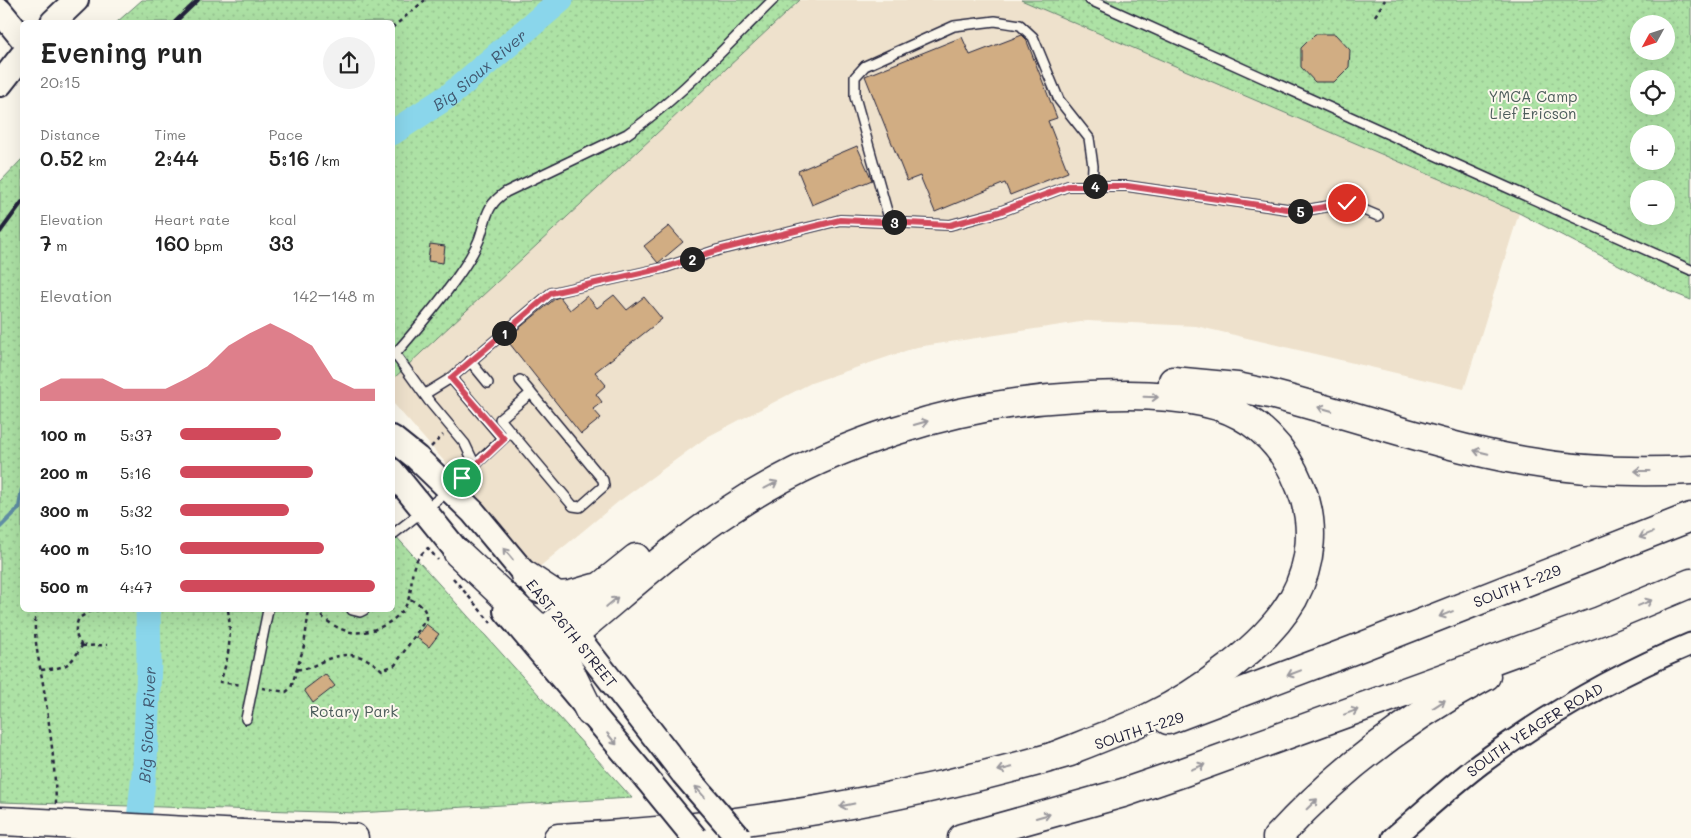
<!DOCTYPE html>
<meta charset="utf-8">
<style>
:root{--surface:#fff;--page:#f2f2f2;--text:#222;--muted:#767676;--accent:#d1495b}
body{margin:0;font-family:Mali,sans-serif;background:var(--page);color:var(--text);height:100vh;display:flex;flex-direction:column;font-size:19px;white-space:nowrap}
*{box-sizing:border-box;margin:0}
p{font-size:16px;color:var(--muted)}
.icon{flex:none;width:28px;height:28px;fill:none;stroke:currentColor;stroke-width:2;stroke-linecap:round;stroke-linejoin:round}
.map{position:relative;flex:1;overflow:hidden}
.drawer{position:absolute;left:20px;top:20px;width:375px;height:592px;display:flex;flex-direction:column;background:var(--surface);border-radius:8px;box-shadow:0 5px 20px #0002}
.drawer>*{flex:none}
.needle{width:32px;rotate:230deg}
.controls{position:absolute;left:1630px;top:15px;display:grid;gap:10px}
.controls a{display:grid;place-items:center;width:45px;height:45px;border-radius:50%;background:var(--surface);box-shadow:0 5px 20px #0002;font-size:25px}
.pin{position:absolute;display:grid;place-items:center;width:42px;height:42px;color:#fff;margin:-21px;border:2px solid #fff;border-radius:50%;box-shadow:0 1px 5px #0007}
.km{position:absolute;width:25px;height:25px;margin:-12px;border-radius:50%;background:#222;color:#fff;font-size:14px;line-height:25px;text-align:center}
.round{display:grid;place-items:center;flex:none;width:52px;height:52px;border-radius:26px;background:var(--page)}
.overview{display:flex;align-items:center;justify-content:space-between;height:85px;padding:0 20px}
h1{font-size:28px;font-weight:600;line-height:38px}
.stats{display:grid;grid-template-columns:repeat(3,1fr);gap:8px;height:85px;padding:5px 20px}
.stats div{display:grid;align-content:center}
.stats b{font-size:21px;font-weight:600}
.stats small{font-size:14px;font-weight:400}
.stats p{font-size:14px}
.chart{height:140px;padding:10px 20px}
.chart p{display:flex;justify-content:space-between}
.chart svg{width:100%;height:90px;margin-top:5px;fill:var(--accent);opacity:.7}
ul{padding:0 20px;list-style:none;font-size:16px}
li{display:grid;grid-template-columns:80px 60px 1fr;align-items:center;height:38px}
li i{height:12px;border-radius:6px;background:var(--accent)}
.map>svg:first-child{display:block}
.built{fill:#eee1cc}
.park{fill:url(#park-dots);stroke:#688270;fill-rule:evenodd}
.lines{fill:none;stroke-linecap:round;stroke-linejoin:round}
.stream{stroke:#608ea5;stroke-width:4.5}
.river{stroke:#8ad6eb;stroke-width:25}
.building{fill:#d1ad83;stroke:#22223b}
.service-casing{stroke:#22223b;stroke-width:12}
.tertiary-casing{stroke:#22223b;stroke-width:25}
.secondary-casing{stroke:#22223b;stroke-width:28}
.motorway-casing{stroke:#22223b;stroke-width:31}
.path{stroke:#22223b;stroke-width:2.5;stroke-dasharray:4 4;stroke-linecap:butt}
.service{stroke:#fbf7ec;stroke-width:9}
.tertiary{stroke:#fbf7ec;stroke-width:21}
.secondary{stroke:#fbf7ec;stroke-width:24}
.motorway{stroke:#fbf7ec;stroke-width:28}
.rail{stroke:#22223b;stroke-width:4}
.secondary-bridge-casing{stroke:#22223b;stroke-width:28;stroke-linecap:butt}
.motorway-bridge-casing{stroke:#22223b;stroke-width:31;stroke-linecap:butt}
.secondary-bridge{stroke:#fbf7ec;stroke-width:24}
.motorway-bridge{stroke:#fbf7ec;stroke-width:28}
.oneway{stroke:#99979c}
.route-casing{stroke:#fff;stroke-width:10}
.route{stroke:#d1495b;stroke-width:6}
.labels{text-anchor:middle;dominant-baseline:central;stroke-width:4;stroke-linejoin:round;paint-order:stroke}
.park-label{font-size:15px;fill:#4c5c5b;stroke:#fbf7ec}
.street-label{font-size:15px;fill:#22223b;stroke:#fbf7ec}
.water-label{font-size:16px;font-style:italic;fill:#415870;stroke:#fbf7ec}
</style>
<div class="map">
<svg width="1691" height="838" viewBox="0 0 1691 838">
<defs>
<pattern id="park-dots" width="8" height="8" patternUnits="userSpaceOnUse" patternTransform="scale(1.25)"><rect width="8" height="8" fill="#ade2a5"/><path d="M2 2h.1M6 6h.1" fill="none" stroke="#95c28f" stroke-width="1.8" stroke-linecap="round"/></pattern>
</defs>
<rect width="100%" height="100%" fill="#fbf7ec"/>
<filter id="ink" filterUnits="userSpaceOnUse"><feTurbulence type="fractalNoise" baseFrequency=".02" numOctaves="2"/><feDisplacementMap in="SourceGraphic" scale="10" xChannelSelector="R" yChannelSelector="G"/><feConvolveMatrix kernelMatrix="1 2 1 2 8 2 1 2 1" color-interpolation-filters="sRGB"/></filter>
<g filter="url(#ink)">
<path class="built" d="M 800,0 L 1021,0 L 1519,213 L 1464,389 L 1196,326 L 1087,321 L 917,347 L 811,383 L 707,437 L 618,502 L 538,568 L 393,403 L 392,379 Z"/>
<path class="park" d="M 142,0 L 800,0 L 393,379 L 392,22 L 117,22 Z
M 1021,0 L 1691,0 L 1691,300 L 1669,291 L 1519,213 ZM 1639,24 L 1666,24 L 1666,51 L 1639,51 ZM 1639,79 L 1666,79 L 1666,106 L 1639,106 ZM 1639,134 L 1666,134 L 1666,161 L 1639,161 ZM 1639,189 L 1666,189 L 1666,216 L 1639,216 Z
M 22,159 L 22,610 L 392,610 L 393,533 L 632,798 L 356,813 L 0,802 L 0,182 Z"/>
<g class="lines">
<path class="stream" d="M 0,527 L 19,508 L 22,490"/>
<g class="river">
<path id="s1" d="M 392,133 L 450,95 L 561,0"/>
<path id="s2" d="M 137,838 L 145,764 L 149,662 L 148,610"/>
</g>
</g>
<path class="building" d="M 1315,34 L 1335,34 L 1350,50 L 1349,67 L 1334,82 L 1315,82 L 1301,67 L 1301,48 Z
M 1022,35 L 1026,39 L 1057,118 L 1048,121 L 1068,172 L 1010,195 L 1005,183 L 935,212 L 920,176 L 907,181 L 865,76 L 962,37 L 970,55 Z
M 857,146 L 872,180 L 812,205 L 798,171 Z
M 669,226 L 683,242 L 658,263 L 644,246 Z
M 430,244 L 445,246 L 443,263 L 428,261 Z
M 614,295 L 627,310 L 644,297 L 662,319 L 595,372 L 606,385 L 596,394 L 602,402 L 593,409 L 601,418 L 581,434 L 506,339 L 556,298 L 560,297 L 570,310 L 587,296 L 597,308 Z
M 426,624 L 439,634 L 429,647 L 416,637 Z
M 325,674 L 335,686 L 313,703 L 304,690 Z"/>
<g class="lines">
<g class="service-casing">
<path id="service" d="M 1090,0 L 1691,270
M 890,222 L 855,97 L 855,77 L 865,66 L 954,26 L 995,21 L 1020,25 L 1033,37 L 1059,100 L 1089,138 L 1093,166 L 1092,186
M 392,352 L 395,354 C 417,329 439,303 458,276 C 465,266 474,252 479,240 C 487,218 485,206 506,192 L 627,134 C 681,97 726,46 773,0
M 470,361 L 488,383
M 520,380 L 531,393
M 531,393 L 603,480 L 604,486 L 580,507 L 573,506 L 500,419 Z
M 425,394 L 451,378
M 503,439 L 451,378 L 551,293 L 663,268 L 718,250 L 840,220 L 950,225 L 999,212 L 1068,186 L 1127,186 L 1301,211 L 1347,203 L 1378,216
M 475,465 L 506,436
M 392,535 L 450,490 L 475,465 L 465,444 L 429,401 L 395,354
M 352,610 L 360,612 L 364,610
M 246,719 L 268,610"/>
</g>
<g class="tertiary-casing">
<g id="tertiary">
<path id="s3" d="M 1393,838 C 1422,813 1450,787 1480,764 C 1545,716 1616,675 1691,644"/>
</g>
</g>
<g class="secondary-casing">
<path id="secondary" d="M 0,11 L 22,38
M 53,22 L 76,0
M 0,84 L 22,56
M 392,438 L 417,458 L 473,512 L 538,590
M 392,471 L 470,567
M 506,611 L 646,778
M 563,619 L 683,773"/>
</g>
<g class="motorway-casing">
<g id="motorway">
<path d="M 1173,381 L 1237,387 L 1270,394 C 1355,416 1438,446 1524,461 C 1579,471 1635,473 1691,470"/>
<path d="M 458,553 L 535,625 L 558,636 L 565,638 L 575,633 C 626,591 675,545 731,509 C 830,443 957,403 1076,397 C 1122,394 1174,393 1218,406 C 1258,419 1285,448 1300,486 C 1316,523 1312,564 1293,599 C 1266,646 1198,694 1150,717 C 1118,732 1085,744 1052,757"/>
<path d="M 525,575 L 557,596 L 571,595 L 595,588"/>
<path d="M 590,712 L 559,649 L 554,635 L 554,624 L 636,558"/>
<path id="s4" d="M 1168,720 L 1353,650 L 1691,517"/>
<path d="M 0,821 L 23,822"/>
<path d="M 242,834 L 354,838"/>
<path d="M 558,838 C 732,830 904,800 1070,752"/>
<path d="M 962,838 L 1123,793 L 1184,772 L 1600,621 L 1691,583"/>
<path d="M 1277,838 C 1336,773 1409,717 1486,676"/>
</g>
</g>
<path class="path" d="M 1375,16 L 1385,0
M 392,28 L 425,0
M 431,447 L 443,435
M 453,578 L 491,623
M 36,610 C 32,637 40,663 44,690 C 50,728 55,765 56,804
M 228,610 C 232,636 229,658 220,682 L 242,685
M 316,610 C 323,620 339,630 351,632 C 370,635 395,623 405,607 C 418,583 403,568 428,548 L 438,560
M 82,646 C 75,636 74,629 79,618 L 89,612 L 99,610
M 82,646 L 107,645
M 297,669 C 307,670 314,665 323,661 C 346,651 363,653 382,670 L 395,665 L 426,619 C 427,607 418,603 408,598
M 41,670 C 66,667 68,668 82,646
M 262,688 L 286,692 L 291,688 L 304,646 L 309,610"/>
<use href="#service" class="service"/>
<use href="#tertiary" class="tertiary"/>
<use href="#secondary" class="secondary"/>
<use href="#motorway" class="motorway"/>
<path class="rail" d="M 175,22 L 198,0
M 0,232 L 22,202"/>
<g class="secondary-bridge-casing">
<path id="secondary-bridge" d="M 683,773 L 739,838
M 646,778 L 695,838"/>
</g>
<g class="motorway-bridge-casing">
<path id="motorway-bridge" d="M 23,822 L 242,834"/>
</g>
<use href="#secondary-bridge" class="secondary-bridge"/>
<use href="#motorway-bridge" class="motorway-bridge"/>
</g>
<defs><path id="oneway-shaft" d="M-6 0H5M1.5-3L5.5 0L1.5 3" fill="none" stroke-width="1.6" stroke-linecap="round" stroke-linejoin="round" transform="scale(1.25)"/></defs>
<g class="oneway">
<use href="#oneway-shaft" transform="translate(1151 397) rotate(2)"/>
<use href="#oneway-shaft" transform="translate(1325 409) rotate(-164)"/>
<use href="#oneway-shaft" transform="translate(921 423) rotate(-16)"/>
<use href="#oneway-shaft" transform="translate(1481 452) rotate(-167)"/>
<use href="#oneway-shaft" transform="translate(1642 471) rotate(-180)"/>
<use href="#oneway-shaft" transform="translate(771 485) rotate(-28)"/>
<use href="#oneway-shaft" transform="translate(1646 535) rotate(158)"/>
<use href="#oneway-shaft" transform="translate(508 554) rotate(-130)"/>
<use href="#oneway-shaft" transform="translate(612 602) rotate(-40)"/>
<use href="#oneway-shaft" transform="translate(1645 603) rotate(-23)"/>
<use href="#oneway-shaft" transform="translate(1446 614) rotate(158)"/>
<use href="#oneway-shaft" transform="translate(1294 673) rotate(159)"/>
<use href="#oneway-shaft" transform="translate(1439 704) rotate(-33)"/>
<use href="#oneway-shaft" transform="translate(1351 712) rotate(-20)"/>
<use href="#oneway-shaft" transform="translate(612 739) rotate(50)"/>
<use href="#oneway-shaft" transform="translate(1198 767) rotate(-21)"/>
<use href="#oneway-shaft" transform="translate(1005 769) rotate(166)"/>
<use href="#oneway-shaft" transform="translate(700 792) rotate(-131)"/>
<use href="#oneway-shaft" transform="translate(1312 804) rotate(-44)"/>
<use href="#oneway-shaft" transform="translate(847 805) rotate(169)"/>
<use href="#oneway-shaft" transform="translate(1043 816) rotate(-16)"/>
</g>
</g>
<g class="lines" filter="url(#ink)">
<g class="route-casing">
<path id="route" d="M 462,478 L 504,439 L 451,378 L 551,293 L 663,268 L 718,250 L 840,220 L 950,225 L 999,212 L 1068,186 L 1127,186 L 1301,211 L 1347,203"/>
</g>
<use href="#route" class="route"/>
</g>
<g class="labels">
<g class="park-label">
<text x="1533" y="96">YMCA Camp<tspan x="1533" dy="17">Lief Ericson</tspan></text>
<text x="354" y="711">Rotary Park</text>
</g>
<g class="street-label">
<text stroke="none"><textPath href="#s4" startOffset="374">SOUTH I-229</textPath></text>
<text transform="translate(572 633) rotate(51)">EAST 26TH STREET</text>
<text transform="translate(1139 730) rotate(-18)">SOUTH I-229</text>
<text stroke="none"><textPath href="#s3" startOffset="179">SOUTH YEAGER ROAD</textPath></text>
</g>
<g class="water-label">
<text stroke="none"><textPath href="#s1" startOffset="108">Big Sioux River</textPath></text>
<text stroke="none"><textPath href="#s2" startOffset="114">Big Sioux River</textPath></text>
</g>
</g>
</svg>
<div class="controls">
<a><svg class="needle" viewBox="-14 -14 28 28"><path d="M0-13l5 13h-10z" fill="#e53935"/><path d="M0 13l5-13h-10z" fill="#767676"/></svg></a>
<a><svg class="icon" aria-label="locate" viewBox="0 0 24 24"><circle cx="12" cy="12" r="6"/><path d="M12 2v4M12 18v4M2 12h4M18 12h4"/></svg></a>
<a>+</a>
<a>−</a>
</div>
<div class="pin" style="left:462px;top:478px;background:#1e9e55"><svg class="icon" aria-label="arrive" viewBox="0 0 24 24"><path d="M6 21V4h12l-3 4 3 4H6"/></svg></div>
<div class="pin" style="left:1347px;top:203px;background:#d93025"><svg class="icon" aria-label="check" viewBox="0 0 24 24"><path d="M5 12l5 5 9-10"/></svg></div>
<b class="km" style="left:504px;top:333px">1</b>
<b class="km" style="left:692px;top:259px">2</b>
<b class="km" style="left:894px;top:222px">3</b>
<b class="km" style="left:1095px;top:186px">4</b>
<b class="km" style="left:1300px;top:211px">5</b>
<section class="drawer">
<div class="overview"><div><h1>Evening run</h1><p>20:15</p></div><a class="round"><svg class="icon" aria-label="share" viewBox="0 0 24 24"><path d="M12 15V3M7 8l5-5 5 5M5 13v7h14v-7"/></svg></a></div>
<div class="stats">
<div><p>Distance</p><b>0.52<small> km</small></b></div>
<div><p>Time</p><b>2:44</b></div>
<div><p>Pace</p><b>5:16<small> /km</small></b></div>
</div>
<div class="stats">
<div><p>Elevation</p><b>7<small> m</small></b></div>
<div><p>Heart rate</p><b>160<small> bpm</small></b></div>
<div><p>kcal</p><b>33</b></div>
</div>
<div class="chart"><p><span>Elevation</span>142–148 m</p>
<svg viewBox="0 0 160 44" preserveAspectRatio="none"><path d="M0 44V38L10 33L20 33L30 33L40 38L50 38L60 38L70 33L80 27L90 17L100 11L110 6L120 11L130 17L140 33L150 38L160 38V44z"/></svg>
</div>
<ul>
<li><b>100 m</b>5:37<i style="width:52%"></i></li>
<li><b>200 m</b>5:16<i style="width:68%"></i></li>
<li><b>300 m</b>5:32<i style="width:56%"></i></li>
<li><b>400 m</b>5:10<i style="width:74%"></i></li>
<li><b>500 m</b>4:47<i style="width:100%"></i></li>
</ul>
</section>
</div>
